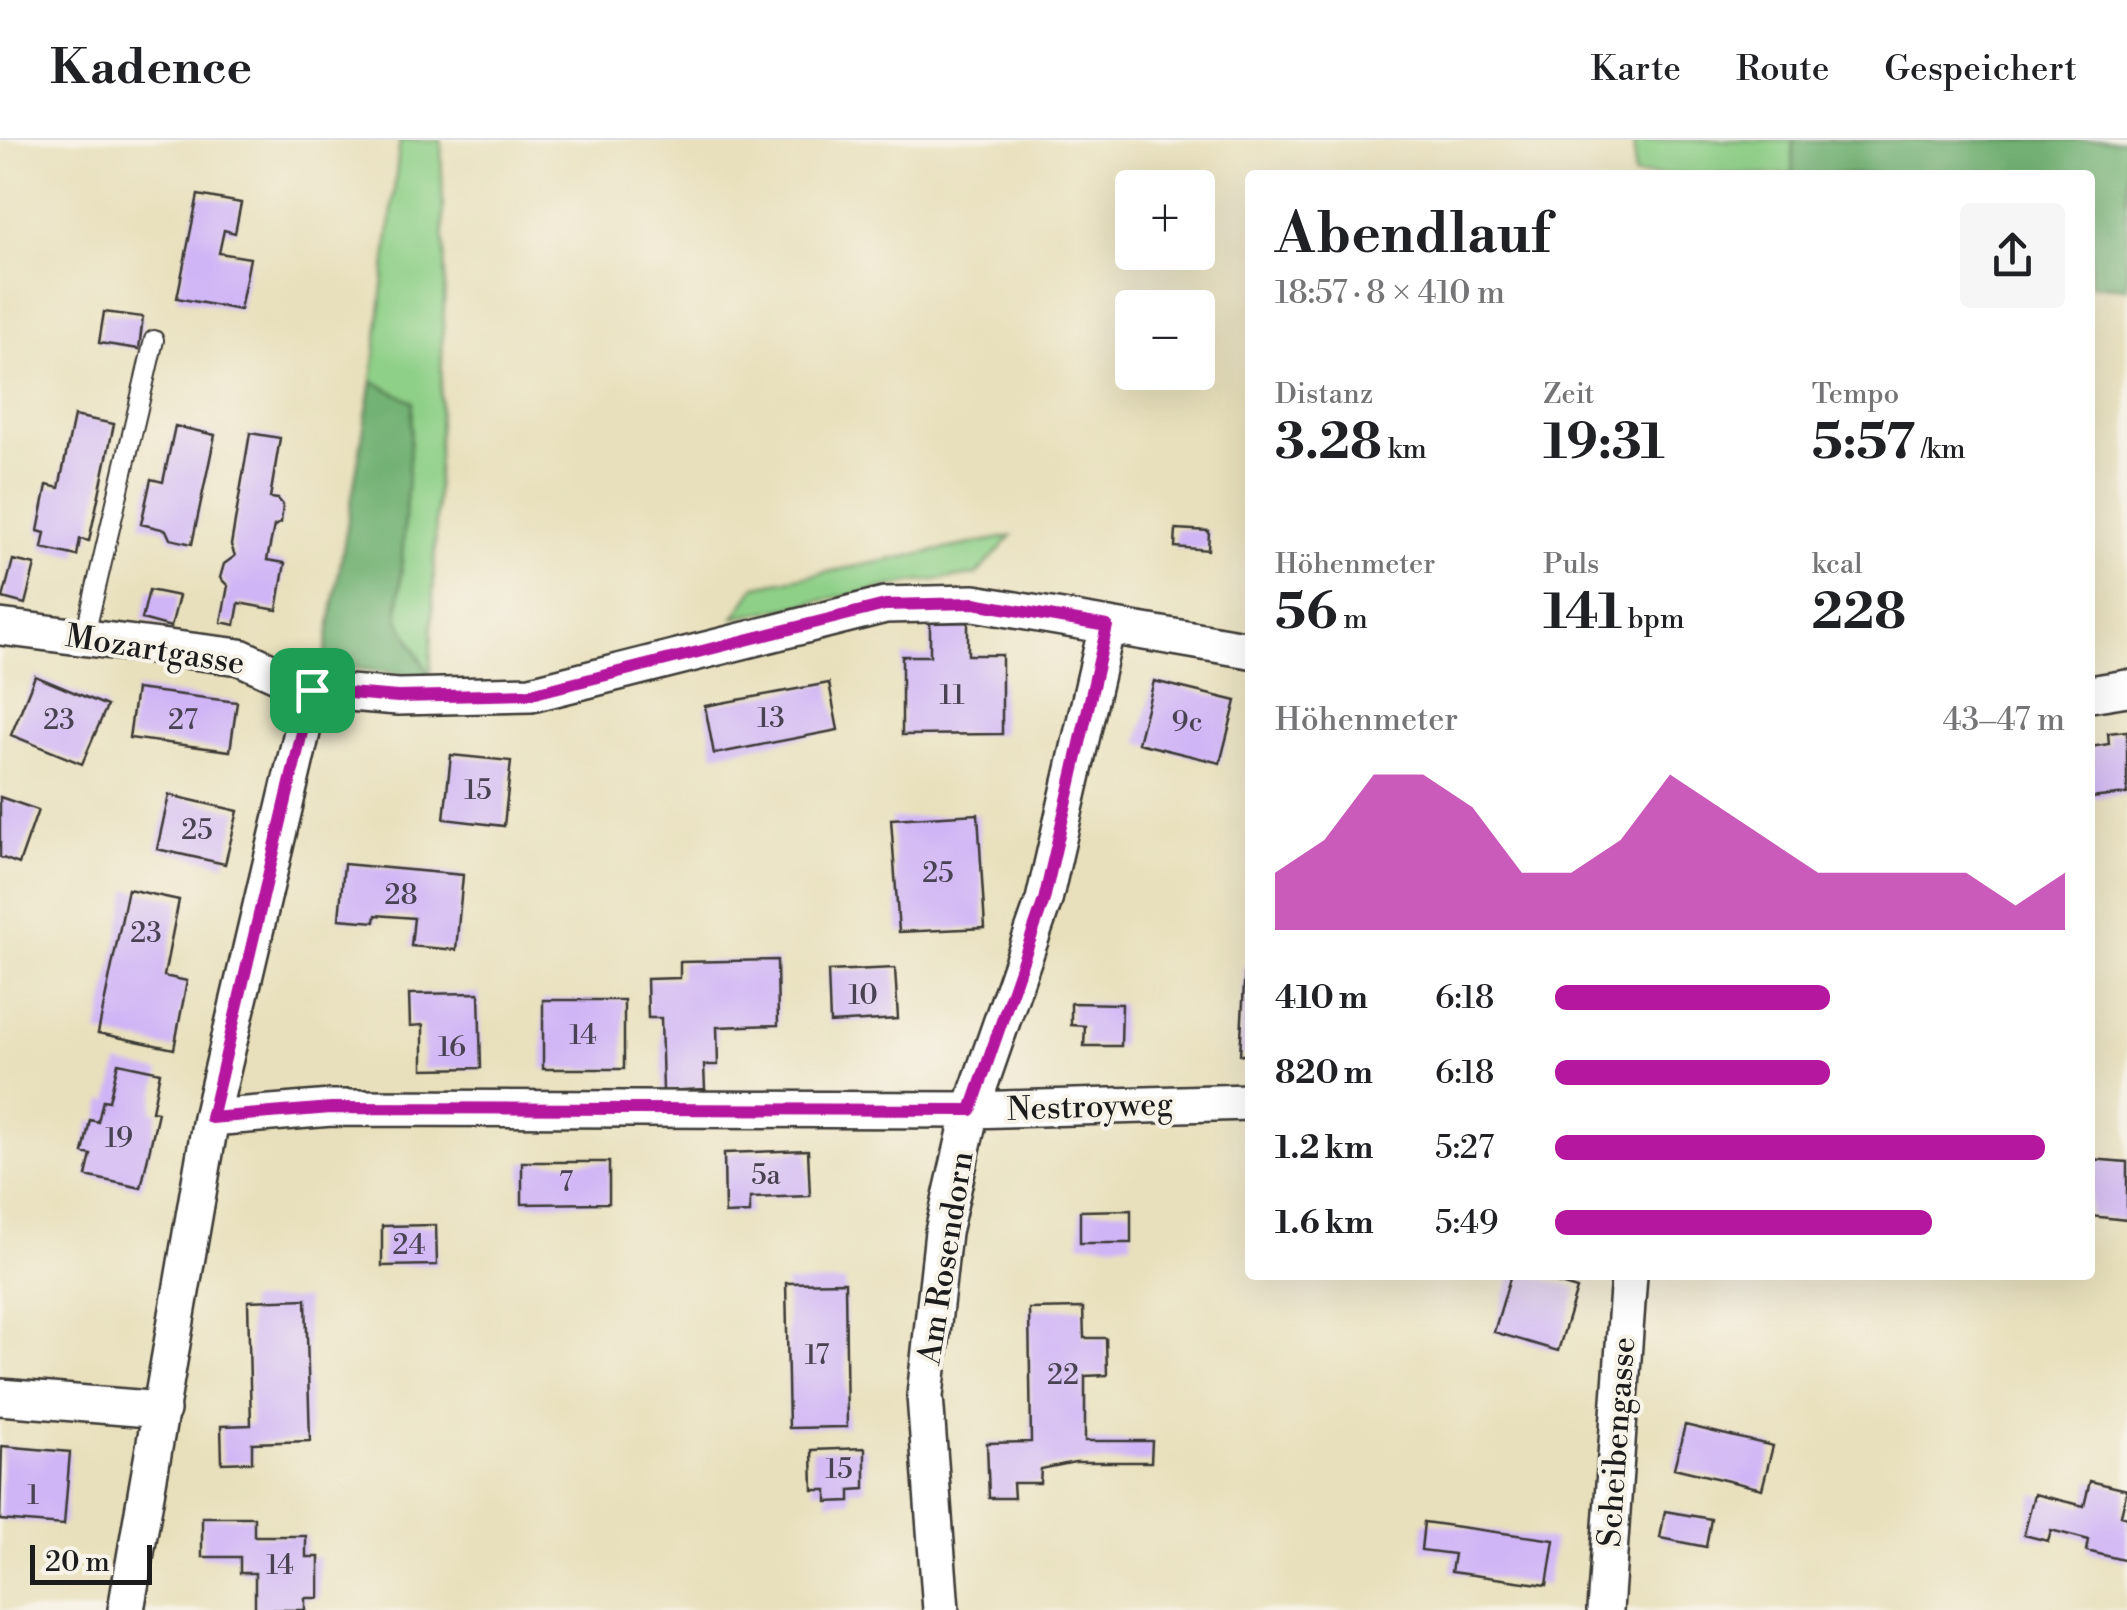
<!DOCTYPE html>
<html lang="de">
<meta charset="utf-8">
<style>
:root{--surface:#fff;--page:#f6f6f6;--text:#202124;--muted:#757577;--line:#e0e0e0;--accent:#b5179e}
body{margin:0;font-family:"Libre Bodoni",serif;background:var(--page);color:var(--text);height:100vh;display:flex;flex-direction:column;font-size:38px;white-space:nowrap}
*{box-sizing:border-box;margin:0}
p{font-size:32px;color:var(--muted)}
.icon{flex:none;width:55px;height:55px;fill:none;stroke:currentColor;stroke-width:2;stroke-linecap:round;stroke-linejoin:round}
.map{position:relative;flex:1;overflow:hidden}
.panel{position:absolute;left:1245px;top:30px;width:850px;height:1110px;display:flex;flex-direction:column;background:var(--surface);border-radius:10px;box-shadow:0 10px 40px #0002}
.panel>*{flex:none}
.fabs{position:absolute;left:1115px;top:30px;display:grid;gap:20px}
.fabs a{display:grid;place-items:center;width:100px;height:100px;border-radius:10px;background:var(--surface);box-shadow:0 10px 40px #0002;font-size:50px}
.scale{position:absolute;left:30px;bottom:25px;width:122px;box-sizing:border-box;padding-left:10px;border:5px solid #1c1c1c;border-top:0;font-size:28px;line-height:35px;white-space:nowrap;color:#1c1c1c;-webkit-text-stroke:8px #f7f3e8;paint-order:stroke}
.pin{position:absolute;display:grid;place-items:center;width:85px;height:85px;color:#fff;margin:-42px;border-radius:20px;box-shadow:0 5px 15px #0006}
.round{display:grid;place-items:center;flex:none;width:105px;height:105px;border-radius:10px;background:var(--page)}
.summary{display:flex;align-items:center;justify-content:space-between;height:170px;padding:0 30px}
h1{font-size:55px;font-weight:700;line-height:75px}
.stats{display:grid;grid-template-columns:repeat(3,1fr);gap:15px;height:170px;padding:10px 30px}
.stats div{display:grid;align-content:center}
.stats b{font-size:50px;font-weight:700}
.stats small{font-size:28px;font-weight:400}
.stats p{font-size:28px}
.chart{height:280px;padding:20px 30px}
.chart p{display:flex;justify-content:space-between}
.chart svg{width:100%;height:180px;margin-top:10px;fill:var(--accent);opacity:.7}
ul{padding:0 30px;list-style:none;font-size:32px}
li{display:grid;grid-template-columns:160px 120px 1fr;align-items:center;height:75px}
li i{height:25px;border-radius:12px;background:var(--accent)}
header{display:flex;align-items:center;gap:60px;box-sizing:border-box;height:140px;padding:0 50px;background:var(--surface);border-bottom:2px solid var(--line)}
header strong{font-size:48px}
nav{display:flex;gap:55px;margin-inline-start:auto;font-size:35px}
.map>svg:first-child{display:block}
.green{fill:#8fd088;stroke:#567652;stroke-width:2.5}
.forest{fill:#73b274;stroke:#486748;stroke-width:2.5}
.building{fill:#cfb4f6}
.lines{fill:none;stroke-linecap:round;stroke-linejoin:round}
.lane-casing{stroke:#3b3934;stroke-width:22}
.street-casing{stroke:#3b3934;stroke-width:40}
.lane{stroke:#fff;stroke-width:18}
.street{stroke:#fff;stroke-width:35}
.route-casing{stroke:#fff;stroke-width:20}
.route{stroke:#b5179e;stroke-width:12}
.labels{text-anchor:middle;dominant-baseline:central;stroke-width:8;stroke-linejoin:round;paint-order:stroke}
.number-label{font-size:28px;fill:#494252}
.street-label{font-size:32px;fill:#1c1c1c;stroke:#f7f3e8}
</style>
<header>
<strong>Kadence</strong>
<nav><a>Karte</a><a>Route</a><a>Gespeichert</a></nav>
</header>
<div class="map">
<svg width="2127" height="1470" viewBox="0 0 2127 1470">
<rect width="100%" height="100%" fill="#f7f3e8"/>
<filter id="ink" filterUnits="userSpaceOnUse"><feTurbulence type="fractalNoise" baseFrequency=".01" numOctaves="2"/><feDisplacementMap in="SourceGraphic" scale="20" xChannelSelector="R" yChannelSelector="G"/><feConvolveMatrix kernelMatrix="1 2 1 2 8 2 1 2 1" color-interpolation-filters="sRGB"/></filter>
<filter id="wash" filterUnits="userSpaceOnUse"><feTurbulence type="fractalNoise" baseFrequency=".0048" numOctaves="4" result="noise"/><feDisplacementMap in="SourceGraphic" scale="40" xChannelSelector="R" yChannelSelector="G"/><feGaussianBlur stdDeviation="2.25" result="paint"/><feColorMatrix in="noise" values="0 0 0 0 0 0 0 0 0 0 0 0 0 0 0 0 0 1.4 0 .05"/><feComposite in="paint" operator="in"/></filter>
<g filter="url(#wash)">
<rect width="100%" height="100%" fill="#e8e0bc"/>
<path class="green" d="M 400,0 L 441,0 L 445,139 L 430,537 L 398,478 L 413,262 L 372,241 Z
M 1635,0 L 1793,0 L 1792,35 L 1634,35 Z
M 1012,396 L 976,435 L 910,443 L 734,478 L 756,446 Z"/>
<path class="forest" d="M 1793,0 L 2127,0 L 2127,148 L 2090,145 L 2090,35 L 1792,35 Z
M 372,241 L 413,262 L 398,478 L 430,537 L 323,525 Z"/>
<g id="blocks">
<path class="building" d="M 198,55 L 241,63 L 235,93 L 224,90 L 219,113 L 250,118 L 240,170 L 177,158 Z
M 104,172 L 143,177 L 139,209 L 99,203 Z
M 74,276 L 114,284 L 89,401 L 80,399 L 77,416 L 42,408 L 45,393 L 38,391 L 47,345 L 59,348 Z
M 175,286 L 215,295 L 192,404 L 170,399 L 166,390 L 141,384 L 151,339 L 163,342 Z
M 250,293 L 280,298 L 270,358 L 278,359 L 283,365 L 281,383 L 274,386 L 267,420 L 285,423 L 277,470 L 239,463 L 235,485 L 221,482 L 228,446 L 220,438 L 224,424 L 235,416 L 231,405 Z
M 1176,389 L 1209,391 L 1208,410 L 1175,407 Z
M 13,420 L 35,425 L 25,464 L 3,458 Z
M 149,450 L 179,456 L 171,487 L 142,479 Z
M 968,482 L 968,515 L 1002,515 L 1002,594 L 902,595 L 902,516 L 930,516 L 930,483 Z
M 35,536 L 107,566 L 82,624 L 11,595 Z
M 1154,541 L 1236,561 L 1220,623 L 1138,603 Z
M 829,543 L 838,590 L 714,614 L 705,566 Z
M 136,549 L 237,562 L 230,611 L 129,598 Z
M 2127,591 L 2127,654 L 2090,658 L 2090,607 L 2109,604 L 2108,593 Z
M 451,615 L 511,621 L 504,686 L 444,679 Z
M 169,655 L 238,671 L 225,724 L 157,709 Z
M 0,657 L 38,670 L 19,724 L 0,717 Z
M 978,674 L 985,788 L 899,792 L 891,679 Z
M 344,724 L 463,735 L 456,810 L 411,806 L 414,778 L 376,775 L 375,782 L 339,779 Z
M 128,749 L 179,760 L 164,836 L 187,841 L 174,909 L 98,893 Z
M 777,820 L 778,885 L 717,887 L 718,925 L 704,925 L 705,949 L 663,951 L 661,878 L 648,878 L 647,839 L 680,838 L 680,822 Z
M 1245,826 L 1250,826 L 1250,915 L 1240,915 Z
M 895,828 L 898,879 L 830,883 L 828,831 Z
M 479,853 L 481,928 L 423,929 L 423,885 L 410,886 L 409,854 Z
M 543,860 L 624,860 L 624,929 L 543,929 Z
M 1071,863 L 1122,864 L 1121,906 L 1084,906 L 1085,886 L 1071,885 Z
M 118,923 L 160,932 L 152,971 L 158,972 L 141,1048 L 86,1036 L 91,1015 L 83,1013 L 90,980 L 98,982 L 103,960 L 109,961 Z
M 808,1010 L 810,1056 L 750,1058 L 750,1073 L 725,1074 L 724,1013 Z
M 2090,1019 L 2127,1022 L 2127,1080 L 2090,1076 Z
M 522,1022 L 609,1022 L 609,1063 L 522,1064 Z
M 1131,1070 L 1131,1103 L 1080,1103 L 1080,1071 Z
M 436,1085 L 437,1125 L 382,1126 L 382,1086 Z
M 1511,1135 L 1530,1135 L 1577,1149 L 1558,1211 L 1494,1192 Z
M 845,1142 L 847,1287 L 789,1288 L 786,1143 Z
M 306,1159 L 310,1301 L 252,1303 L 252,1322 L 222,1323 L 221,1286 L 251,1285 L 248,1161 Z
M 1083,1168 L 1084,1198 L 1106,1198 L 1107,1235 L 1085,1236 L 1085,1301 L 1152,1301 L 1151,1322 L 1075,1322 L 1041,1329 L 1040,1343 L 1013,1343 L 1014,1358 L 989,1358 L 987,1303 L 1031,1302 L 1029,1169 Z
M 1685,1285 L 1773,1306 L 1762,1349 L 1674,1328 Z
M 2,1306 L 70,1312 L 64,1385 L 0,1380 Z
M 865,1308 L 865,1349 L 850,1350 L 850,1361 L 827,1362 L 827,1350 L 813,1350 L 812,1310 Z
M 2090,1341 L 2127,1350 L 2121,1375 L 2127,1377 L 2127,1421 L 2087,1411 L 2089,1400 L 2051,1390 L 2048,1401 L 2024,1395 L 2034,1354 L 2084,1366 Z
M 1665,1371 L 1711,1379 L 1706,1407 L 1660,1398 Z
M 202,1377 L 254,1377 L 254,1396 L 306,1396 L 306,1417 L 319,1417 L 319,1458 L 305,1458 L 305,1470 L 255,1470 L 255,1433 L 240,1433 L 240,1417 L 202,1417 Z
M 1424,1382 L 1554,1400 L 1547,1445 L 1451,1432 L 1454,1414 L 1421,1410 Z"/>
</g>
</g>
<g filter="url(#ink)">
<use href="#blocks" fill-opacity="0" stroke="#3b3934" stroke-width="2.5"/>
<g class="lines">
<g class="lane-casing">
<path id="lane" d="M 84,499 L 154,200"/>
</g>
<g class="street-casing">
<path id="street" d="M 0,487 L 240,517 L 312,550 L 398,557 L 531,554 L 885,465 L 974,463 L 1250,510
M 2090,554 L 2127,548
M 211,978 L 331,968 L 971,970 L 1250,962
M 0,1257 L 162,1270
M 126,1470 L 211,978 L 312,550
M 941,1470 L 925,1256 L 943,1092 L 971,970 L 1044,760 L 1107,486
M 1605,1470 L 1629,1135"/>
</g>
<use href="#lane" class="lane"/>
<use href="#street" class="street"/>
</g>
</g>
<g class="lines" filter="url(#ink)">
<g class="route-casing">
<path id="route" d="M 974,463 L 1107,486 L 1044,760 L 971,970 L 331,968 L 211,978 L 312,550 L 398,557 L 531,554 L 885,465 Z"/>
</g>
<use href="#route" class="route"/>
</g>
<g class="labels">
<g class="number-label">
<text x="952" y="555">11</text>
<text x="771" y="578">13</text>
<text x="59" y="580">23</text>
<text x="183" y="580">27</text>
<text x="1187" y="582">9c</text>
<text x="478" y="650">15</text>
<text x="197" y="690">25</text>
<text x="938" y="733">25</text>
<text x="401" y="755">28</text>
<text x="146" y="793">23</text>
<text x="863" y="855">10</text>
<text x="583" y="895">14</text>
<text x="452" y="907">16</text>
<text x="119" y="998">19</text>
<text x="766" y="1035">5a</text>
<text x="566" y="1042">7</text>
<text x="409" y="1105">24</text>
<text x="817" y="1215">17</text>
<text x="1063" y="1235">22</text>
<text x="839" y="1329">15</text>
<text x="33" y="1355">1</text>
<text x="280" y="1425">14</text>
</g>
<g class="street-label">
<text transform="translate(155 510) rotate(9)">Mozartgasse</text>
<text transform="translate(1090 967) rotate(-2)">Nestroyweg</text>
<text transform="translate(946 1118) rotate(-81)">Am Rosendorn</text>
<text transform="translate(1617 1302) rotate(-86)">Scheibengasse</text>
</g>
</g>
</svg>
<div class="fabs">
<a>+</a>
<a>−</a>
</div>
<div class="scale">20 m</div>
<div class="pin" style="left:312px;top:550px;background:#1e9e55"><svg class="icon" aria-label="arrive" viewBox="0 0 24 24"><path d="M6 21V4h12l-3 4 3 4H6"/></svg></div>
<section class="panel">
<div class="summary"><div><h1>Abendlauf</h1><p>18:57 · 8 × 410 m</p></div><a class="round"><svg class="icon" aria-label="share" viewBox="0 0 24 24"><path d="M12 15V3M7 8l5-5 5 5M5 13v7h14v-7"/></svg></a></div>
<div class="stats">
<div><p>Distanz</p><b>3.28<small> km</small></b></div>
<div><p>Zeit</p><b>19:31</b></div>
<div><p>Tempo</p><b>5:57<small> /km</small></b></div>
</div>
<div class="stats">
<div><p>Höhenmeter</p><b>56<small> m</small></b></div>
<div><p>Puls</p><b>141<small> bpm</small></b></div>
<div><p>kcal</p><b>228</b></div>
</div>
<div class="chart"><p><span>Höhenmeter</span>43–47 m</p>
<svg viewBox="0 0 160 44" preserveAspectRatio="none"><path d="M0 44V30L10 22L20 6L30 6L40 14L50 30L60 30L70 22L80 6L90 14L100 22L110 30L120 30L130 30L140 30L150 38L160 30V44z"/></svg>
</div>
<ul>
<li><b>410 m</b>6:18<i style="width:54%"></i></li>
<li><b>820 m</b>6:18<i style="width:54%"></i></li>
<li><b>1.2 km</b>5:27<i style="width:96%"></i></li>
<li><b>1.6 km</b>5:49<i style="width:74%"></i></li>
</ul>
</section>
</div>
